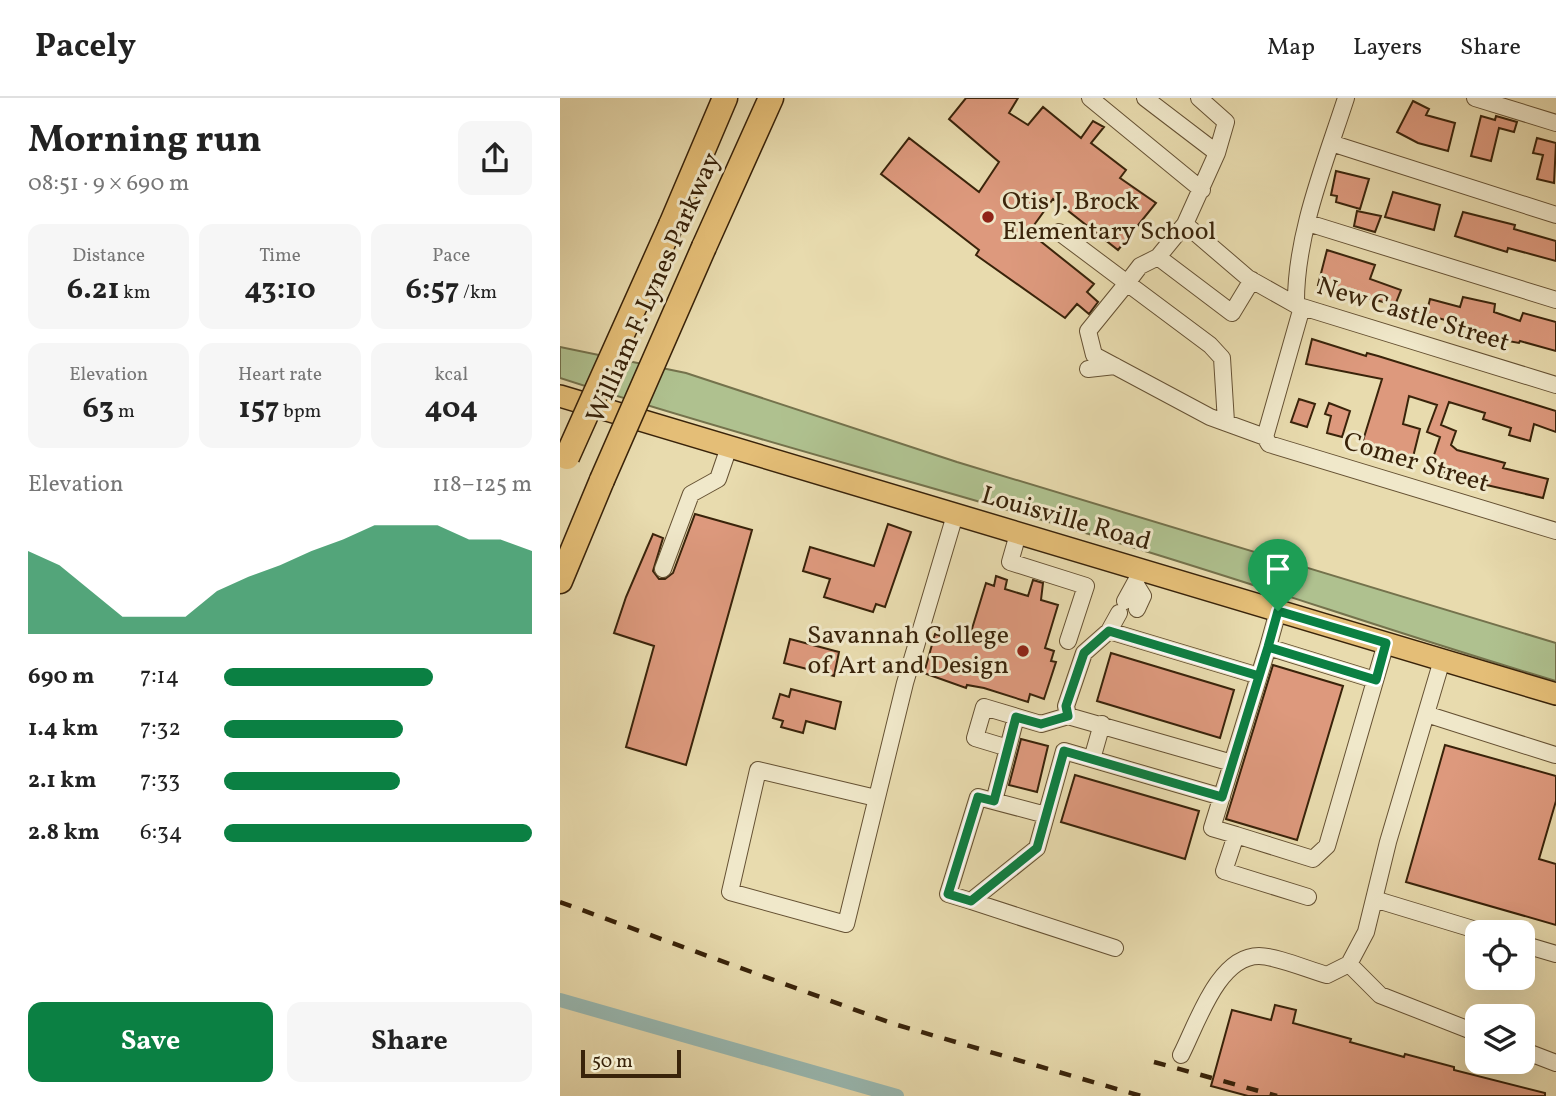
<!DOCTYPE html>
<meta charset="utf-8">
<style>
:root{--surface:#fff;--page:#f6f6f6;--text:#222;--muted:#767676;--line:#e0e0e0;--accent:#0b8043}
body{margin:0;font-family:Vollkorn,serif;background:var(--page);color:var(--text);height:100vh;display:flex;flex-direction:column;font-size:26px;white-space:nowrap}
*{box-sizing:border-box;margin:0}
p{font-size:23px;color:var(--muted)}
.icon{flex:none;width:38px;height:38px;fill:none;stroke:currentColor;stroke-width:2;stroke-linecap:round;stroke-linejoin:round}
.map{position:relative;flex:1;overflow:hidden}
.sheet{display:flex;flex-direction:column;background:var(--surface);width:560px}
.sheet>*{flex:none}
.fabs{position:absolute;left:905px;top:822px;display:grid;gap:14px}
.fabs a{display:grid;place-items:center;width:70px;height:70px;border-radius:14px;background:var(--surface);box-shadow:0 7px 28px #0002;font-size:35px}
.scale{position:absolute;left:21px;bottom:18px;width:100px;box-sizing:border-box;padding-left:7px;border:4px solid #39230a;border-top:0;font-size:19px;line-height:24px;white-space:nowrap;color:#39230a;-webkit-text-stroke:5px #f0e8ca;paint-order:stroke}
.pin{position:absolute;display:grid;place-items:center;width:60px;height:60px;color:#fff;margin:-72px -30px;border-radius:50% 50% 50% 0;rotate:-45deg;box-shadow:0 0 7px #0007}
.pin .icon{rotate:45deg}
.round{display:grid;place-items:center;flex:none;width:74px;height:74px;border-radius:14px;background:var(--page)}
.head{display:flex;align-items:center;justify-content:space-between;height:119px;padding:0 28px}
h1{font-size:38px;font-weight:700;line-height:52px}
.stats{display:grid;grid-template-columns:repeat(3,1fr);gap:10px;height:119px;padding:7px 28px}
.stats div{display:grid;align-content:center;border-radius:14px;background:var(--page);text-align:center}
.stats b{font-size:30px;font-weight:700}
.stats small{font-size:19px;font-weight:400}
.stats p{font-size:19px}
.chart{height:196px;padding:14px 28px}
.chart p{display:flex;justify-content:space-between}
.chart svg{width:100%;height:126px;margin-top:7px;fill:var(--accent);opacity:.7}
.cta{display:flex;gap:14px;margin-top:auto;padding:14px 28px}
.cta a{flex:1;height:80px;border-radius:14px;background:var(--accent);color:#fff;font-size:28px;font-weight:700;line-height:80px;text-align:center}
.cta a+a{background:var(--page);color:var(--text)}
ul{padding:0 28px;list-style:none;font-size:23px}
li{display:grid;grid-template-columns:112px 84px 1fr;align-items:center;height:52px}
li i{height:18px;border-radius:9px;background:var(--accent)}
header{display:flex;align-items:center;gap:42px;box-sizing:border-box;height:98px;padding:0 35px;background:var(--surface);border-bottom:2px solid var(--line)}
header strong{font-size:33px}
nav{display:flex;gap:38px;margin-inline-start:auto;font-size:24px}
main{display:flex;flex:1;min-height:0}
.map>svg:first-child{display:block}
.green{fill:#afc18f;stroke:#74724c;stroke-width:2}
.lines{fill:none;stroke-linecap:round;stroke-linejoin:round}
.canal{stroke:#99b9b2;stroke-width:14}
.building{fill:#dd997d;stroke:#39230a;stroke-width:2}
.minor-casing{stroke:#655133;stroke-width:18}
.major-casing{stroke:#39230a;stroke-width:24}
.highway-casing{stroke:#39230a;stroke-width:27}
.minor{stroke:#f0e8ca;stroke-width:16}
.major{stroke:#e4be77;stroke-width:21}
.highway{stroke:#e4be77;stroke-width:24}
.rail{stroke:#39230a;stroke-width:4.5;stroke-dasharray:12 12;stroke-linecap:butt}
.highway-bridge-casing{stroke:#39230a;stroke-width:27;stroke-linecap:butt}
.highway-bridge{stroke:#e4be77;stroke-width:24}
.route-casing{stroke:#fff;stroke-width:14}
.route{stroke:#0b8043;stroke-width:9}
.poi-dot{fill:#8f2418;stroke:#f0e8ca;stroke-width:2.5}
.labels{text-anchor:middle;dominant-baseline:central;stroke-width:6;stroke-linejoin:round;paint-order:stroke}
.poi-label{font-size:26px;fill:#39230a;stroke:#f0e8ca;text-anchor:start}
.street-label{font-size:26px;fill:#39230a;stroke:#f0e8ca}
</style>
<header>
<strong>Pacely</strong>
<nav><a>Map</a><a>Layers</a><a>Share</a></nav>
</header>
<main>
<section class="sheet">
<div class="head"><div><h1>Morning run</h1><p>08:51 · 9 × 690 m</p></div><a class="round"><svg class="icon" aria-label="share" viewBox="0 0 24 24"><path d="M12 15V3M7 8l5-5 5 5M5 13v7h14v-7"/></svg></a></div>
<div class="stats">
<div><p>Distance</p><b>6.21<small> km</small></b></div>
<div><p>Time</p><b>43:10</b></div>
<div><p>Pace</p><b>6:57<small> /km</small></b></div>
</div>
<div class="stats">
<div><p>Elevation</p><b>63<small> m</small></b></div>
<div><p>Heart rate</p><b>157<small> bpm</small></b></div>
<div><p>kcal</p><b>404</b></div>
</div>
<div class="chart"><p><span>Elevation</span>118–125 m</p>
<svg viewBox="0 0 160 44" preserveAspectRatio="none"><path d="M0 44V15L10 20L20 29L30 38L40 38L50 38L60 29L70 24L80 20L90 15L100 11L110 6L120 6L130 6L140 11L150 11L160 15V44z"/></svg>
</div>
<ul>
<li><b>690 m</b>7:14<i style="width:68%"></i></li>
<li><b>1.4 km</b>7:32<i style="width:58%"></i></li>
<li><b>2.1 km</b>7:33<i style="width:57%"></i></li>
<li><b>2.8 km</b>6:34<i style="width:100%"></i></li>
</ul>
<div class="cta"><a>Save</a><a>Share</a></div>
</section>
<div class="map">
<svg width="996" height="998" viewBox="0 0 996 998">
<rect width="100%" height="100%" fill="#e8dbae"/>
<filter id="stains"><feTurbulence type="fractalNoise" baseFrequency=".00286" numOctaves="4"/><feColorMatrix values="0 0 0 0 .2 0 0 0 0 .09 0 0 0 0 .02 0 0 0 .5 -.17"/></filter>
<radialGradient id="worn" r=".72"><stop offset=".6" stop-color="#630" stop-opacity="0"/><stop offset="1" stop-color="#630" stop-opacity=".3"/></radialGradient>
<path class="green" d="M 0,249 L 126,275 L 397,364 L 996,545 L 996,583 C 844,538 694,485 542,440 C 362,385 179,338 0,280 Z"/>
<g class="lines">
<path class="canal" d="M 0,902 L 337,998"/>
</g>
<path class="building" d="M 406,0 L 458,0 L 449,15 L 468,27 L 483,9 L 521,40 L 533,23 L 544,29 L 531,45 L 566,72 L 560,80 L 596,105 L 558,152 L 493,101 L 469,134 L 534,186 L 527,194 L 538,204 L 529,216 L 517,206 L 505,220 L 416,157 L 419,152 L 321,76 L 349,40 L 419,94 L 439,64 L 389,21 Z
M 853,3 L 869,11 L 866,17 L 895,25 L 888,53 L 858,45 L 837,34 Z
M 921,18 L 935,22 L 936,18 L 957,24 L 954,34 L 939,30 L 931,63 L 911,58 Z
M 977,40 L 996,45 L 994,85 L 977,81 L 983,57 L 973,55 Z
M 776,73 L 809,81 L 800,111 L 776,104 L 777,98 L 771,97 Z
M 833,94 L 880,107 L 874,132 L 825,119 Z
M 797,113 L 821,118 L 815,134 L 794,128 Z
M 903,114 L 955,127 L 954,131 L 996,143 L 996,163 L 948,150 L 947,154 L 895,138 Z
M 767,152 L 815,167 L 810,181 L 841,192 L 835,207 L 758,187 Z
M 903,199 L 935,206 L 934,214 L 960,223 L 963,215 L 996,224 L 996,253 L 960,243 L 959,245 L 937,241 L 938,237 L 896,228 L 897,225 L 866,217 L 870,201 L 900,209 Z
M 752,241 L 806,258 L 807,255 L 818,258 L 996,313 L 996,334 L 974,326 L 970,343 L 949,337 L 951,330 L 923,321 L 925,315 L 889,304 L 881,327 L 896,333 L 891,347 L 897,352 L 945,365 L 943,370 L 988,381 L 983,400 L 922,386 L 870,369 L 880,339 L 867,334 L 877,307 L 849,298 L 843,326 L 860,331 L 852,363 L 801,349 L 822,281 L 746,266 Z
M 739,301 L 755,306 L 747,329 L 731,324 Z
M 769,305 L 790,313 L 782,339 L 767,335 L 771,318 L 765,316 Z
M 135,416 L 192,432 L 126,667 L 66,649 L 94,548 L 54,535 L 66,499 L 93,436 L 103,440 L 93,473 L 99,481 L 105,481 L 113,475 Z
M 328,426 L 351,434 L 325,509 L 316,506 L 313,514 L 264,499 L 270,481 L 243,473 L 250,449 L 314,468 Z
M 436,478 L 447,482 L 445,491 L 468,498 L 473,482 L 483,485 L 481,502 L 498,507 L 485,550 L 494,553 L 491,563 L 496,564 L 484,601 L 470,596 L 468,604 L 424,590 L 407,587 L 406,590 L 364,575 L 375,536 L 407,547 L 426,485 L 434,488 Z
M 230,541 L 279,554 L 274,578 L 224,565 Z
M 551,555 L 674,592 L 660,640 L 537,603 Z
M 713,567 L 783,588 L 737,742 L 666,721 Z
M 231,591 L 281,604 L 275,631 L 246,623 L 243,635 L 221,629 L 223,623 L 213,620 L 220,596 L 229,599 Z
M 461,641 L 488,648 L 477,694 L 449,687 Z
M 885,647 L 996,678 L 996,703 L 979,761 L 996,766 L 996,827 L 846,784 Z
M 515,677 L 639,713 L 625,761 L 501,724 Z
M 715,907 L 736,912 L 733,925 L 791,941 L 790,944 L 844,959 L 845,956 L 894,969 L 894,972 L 985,995 L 985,998 L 688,998 L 651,988 L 672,912 L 711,922 Z"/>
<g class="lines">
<g class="minor-casing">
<path id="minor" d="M 530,0 L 642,92
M 585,0 L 657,55 L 666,24 L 639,0
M 915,0 L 996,25
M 771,45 L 996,117
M 657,55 L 625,126 L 688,180 L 736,207 L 996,287
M 748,125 L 996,202
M 625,126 L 598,159 L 672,215 L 692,182
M 499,134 L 567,185 L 580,168 L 598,159
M 736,207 C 735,138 765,65 786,0
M 528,271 L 555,268
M 666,324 L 662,260 L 650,247 L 567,185 L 528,233 L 534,257 L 650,319 L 705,339
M 705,339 L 709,346 L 996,433
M 705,339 L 742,209
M 458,436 L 450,464 L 526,488 L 508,543
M 103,471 L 131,396 L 158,381 L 169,349
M 575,485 L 583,498 L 577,511
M 565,503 L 582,472
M 559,515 L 549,533 L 699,578
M 708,549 L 718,513
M 866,616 L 995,657
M 508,618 L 506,608 L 524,555 L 549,533
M 456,619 L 448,650 L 415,640 L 424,609 L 481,626 L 508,618 L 672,665
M 532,661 L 542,626
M 316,700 L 198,672 L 170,794 L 286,826 L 345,585 L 395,417
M 434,703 L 448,650
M 676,737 L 652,730 L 708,549 L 815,582
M 748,799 L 664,773 L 676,737 L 753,761 L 767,748 L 826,545
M 814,801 L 926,835
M 411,803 L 388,796 L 418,699 L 486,717
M 962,846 L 996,856
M 555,850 L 411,803 L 477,750 L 504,653 L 662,699
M 789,866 L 820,897 L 917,935
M 962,952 L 996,965
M 621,957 C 637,926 658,858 699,858 C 716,858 749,872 767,877 L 789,866 L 806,834 L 828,744 L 882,562"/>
</g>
<g class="major-casing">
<path id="major" d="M 0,298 L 996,596"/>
</g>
<g class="highway-casing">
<path id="highway" d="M 111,127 L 165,0
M 144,149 L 211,0
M 0,483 L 42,382"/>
</g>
<use href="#minor" class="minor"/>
<use href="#major" class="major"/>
<use href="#highway" class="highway"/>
<path class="rail" d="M 0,804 L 334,926 L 581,998
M 594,964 L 717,998"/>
<g class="highway-bridge-casing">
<path id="highway-bridge" d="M 7,359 L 111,127
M 42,382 L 144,149"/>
</g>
<use href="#highway-bridge" class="highway-bridge"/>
</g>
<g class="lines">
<g class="route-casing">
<path id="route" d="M 718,513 L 708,549 L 662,699 L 504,653 L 477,750 L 411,803 L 388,796 L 418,699 L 434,703 L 456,619 L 481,626 L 508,618 L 506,608 L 524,555 L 549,533 L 699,578 L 708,549 L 816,582 L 826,545 L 718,513"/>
</g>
<use href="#route" class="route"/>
</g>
<g class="poi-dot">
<circle cx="428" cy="119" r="7"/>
<circle cx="463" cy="553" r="7"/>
</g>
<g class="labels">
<g class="poi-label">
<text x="442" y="104">Otis J. Brock<tspan x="442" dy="30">Elementary School</tspan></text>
<text x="449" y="538" text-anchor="end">Savannah College<tspan x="449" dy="30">of Art and Design</tspan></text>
</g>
<g class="street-label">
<text transform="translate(94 190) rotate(-66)">William F. Lynes Parkway</text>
<text transform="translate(853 217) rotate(17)">New Castle Street</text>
<text transform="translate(856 365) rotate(17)">Comer Street</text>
<text transform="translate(506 421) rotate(16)">Louisville Road</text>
</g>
</g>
<rect width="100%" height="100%" filter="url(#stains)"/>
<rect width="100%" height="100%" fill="url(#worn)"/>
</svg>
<div class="fabs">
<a><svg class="icon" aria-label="locate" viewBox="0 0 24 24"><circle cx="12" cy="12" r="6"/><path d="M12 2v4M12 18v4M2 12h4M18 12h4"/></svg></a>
<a><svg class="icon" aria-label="layers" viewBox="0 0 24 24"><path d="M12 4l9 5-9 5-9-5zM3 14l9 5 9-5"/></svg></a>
</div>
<div class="scale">50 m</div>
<div class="pin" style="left:718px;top:513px;background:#1e9e55"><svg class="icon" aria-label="arrive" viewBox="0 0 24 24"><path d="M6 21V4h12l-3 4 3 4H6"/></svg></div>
</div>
</main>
